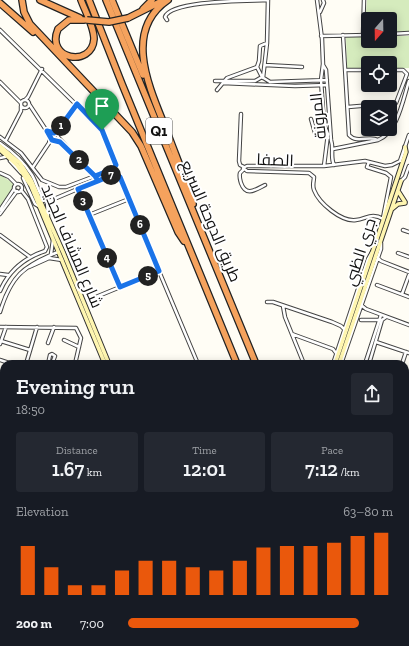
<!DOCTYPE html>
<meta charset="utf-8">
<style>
:root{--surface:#171b24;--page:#242831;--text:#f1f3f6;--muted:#9ea1a6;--accent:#ea580c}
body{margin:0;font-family:"Zilla Slab",Cairo,serif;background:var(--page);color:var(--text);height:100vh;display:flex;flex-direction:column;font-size:15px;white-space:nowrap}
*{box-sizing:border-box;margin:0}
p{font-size:13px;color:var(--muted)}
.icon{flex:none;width:22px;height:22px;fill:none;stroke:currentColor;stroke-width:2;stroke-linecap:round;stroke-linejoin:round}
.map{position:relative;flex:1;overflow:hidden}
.sheet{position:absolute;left:0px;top:360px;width:409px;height:286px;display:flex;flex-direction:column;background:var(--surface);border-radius:12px 12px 0 0;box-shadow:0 2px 10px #0003}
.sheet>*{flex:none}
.needle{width:26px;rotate:200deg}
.buttons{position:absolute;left:361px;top:12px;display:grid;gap:8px}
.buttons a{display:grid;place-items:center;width:36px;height:36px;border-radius:4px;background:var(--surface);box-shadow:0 2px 10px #0003;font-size:20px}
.pin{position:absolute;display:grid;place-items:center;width:34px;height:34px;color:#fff;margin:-41px -17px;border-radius:50% 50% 50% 0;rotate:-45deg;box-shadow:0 0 4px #0007}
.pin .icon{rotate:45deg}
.km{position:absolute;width:20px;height:20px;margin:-10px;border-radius:50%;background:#222;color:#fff;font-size:11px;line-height:20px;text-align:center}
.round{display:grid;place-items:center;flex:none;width:42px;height:42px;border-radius:4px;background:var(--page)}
.head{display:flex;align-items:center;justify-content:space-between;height:68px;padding:0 16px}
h1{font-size:22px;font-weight:600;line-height:30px}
.figures{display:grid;grid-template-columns:repeat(3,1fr);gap:6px;height:68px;padding:4px 16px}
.figures div{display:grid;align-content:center;border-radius:4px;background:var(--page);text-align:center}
.figures b{font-size:20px;font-weight:600}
.figures small{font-size:11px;font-weight:400}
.figures p{font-size:11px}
.chart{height:112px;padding:8px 16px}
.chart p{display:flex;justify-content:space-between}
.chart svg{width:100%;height:72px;margin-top:4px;stroke:var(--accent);stroke-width:6}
ul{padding:0 16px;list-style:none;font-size:13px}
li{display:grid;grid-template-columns:64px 48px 1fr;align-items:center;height:30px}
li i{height:10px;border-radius:5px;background:var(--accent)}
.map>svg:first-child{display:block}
.green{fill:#d5ebbd}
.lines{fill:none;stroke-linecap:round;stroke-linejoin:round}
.street-casing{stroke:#444;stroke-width:4.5}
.secondary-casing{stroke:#333;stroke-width:5.5}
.highway-casing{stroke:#222;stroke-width:8}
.street{stroke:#fff;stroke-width:2.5}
.secondary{stroke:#fff6b0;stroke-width:3.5}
.highway{stroke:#f5a25d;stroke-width:5.5}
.highway-bridge-casing{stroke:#222;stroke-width:8;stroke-linecap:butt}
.highway-bridge{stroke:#f5a25d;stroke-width:5.5}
.route-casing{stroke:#fff;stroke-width:8}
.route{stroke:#1a73e8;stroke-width:5}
.labels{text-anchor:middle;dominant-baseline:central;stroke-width:4;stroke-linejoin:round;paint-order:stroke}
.shield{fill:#fff;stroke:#585858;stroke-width:1}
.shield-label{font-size:15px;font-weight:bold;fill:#111}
.street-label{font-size:16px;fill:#111;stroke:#fff}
</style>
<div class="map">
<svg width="409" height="646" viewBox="0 0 409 646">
<rect width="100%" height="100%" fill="#fffdf5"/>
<path class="green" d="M 367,0 L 409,0 L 409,32 L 390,32 L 390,19 L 368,19 L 368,33 L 364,33 Z
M 368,36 L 368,41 L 390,41 L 390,36 L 409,36 L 409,68 L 390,69 L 390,63 L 368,63 L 368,69 L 347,69 L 346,37 Z
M 0,174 L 14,184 L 13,190 L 0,208 Z"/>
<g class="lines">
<g class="street-casing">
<path id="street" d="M 317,0 L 322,39 L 323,64 L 321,80 L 324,125 L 328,134 L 324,166
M 320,12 L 324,3 L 323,0
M 167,20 L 165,17 C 171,0 249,1 267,0
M 0,30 L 100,128 L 116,165 L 111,170 L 66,187 L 59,187 L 42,180 L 21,153 L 0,137
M 390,34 L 409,33
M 343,35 L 349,135 C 357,144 369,135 378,140
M 363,35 L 364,0
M 321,36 L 368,35
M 265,65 L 302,67
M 323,65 L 326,70 L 331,140 C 334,149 330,157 334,165
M 345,70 L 368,70
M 262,77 L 257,67 L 259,61 L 260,46 L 267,43
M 263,78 L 267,43 L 268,0
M 215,81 L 255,81 L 262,77 L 270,82 L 327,80
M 0,82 L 21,103
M 223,83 L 295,86 L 327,85
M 217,90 L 227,78 L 257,67
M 25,100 L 28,97 L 42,69
M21 104a4 4 0 1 1 8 0a4 4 0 1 1-8 0Z
M 29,104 L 50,136
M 348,107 L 396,103 L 407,74 L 403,70 L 390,70
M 241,114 L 239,161 L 240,165 L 244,167
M 311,119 L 315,133 L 328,138
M50 137a4 4 0 1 1 8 0a4 4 0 1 1-8 0Z
M 57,135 L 77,105
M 58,137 L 98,181
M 6,140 L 21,111 L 21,106
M 0,143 C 12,151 24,162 32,175 C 37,183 39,197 47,202 L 48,216
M 333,149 L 378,140 C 398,132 403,99 409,81
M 0,158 L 5,157
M 10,161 L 21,173
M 369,162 L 367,167 L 386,173 L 391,177 L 383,218
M 33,167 L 49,143 L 50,138
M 243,170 L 240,173 C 239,177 240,179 241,183 C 246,197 255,190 265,185
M 0,173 L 9,177 L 16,184
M 23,178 L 35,204 L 40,207
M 401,181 L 405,177 L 409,166
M14 188a4 4 0 1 1 8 0a4 4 0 1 1-8 0Z
M 78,189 L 120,287
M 47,202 L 113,174 L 119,176 L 198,364
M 0,210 L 14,189
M 0,214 L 17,191
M 89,215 L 129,199
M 383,219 C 372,212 366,219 356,220 C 341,222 319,203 314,190 C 312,185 314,181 314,177 L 309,173 L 247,171 L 243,168 L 247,166 L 324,166 L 365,161 L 385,166 L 392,165 L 400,161 L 409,135
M 403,230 L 409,232
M 0,235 L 30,257
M 398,253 L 409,257
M 51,254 L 53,240
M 377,257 L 381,261 L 409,272
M 29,267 L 49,258 L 62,260
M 0,274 L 8,275
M 377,285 L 409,297
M 0,291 C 9,270 24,258 45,251 L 47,247 L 28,199 L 21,190
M 402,294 L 409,275
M 91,299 L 159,271
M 267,302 L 273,302 L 332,322 L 341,326 L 344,329
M 361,305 L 366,309 L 409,325
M 283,306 L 285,317 L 304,364
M 0,312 C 11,276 23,266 58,252
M 361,320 L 382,320
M 0,327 L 76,328 L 81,338 L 75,364
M 292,334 L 333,349 L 336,353
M 64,340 L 79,347
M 1,341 L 30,350
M 376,342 L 409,353
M 48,343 L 54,327
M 0,344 L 6,327
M 0,360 L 12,364
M 26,364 L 37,327
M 48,364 L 50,355 L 52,354 L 55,356 L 52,364
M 306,364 L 310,364
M 333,364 L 368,259 L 372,252
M 341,364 L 381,249 L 381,243
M 365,364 L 381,315
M 369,364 L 382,320 L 386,317
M 402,364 L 406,352
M 0,383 L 4,385
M 405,416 L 409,406
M 0,432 L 4,434
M 405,437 L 409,439
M 0,458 L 4,459
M 405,468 L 409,469
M 0,484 L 4,485
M 0,507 L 4,509
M 0,531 L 4,520
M 0,562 L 4,552
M 0,585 L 4,586
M 0,622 L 4,623
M 152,642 L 163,646
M 173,642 L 178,644
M 202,642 L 203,646
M 283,642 L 291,645
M 10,646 L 10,642
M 25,646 L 25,642
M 40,646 L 40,642
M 78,646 L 80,642
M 82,646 L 83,642
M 102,646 L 104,642
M 228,646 L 229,642"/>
</g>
<g class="secondary-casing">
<path id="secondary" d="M 0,146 L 20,163 L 31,180 L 63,252 L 109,364
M 0,150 L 17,165 L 31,186 L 105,364
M 398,191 L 405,202
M 392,209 L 398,204 L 405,203
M 335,364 L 406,152 L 405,147
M 339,364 L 401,181
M 405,470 L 409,472
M 405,474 L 409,475
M 0,575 L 4,577
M 76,646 L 77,642"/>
</g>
<g class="highway-casing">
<path id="highway" d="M 22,0 L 24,12 L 30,24 L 132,132 L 141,146 L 178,232 L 184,241
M 40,0 L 80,18
M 81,0 C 85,11 94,27 94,39 C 92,68 45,60 58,29 L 69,20 L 84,20
M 89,0 L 122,84 L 237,364
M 106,0 L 256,364
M 112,0 L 143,75
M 168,0 C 122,31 150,89 166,129 C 175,154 186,179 193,204
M 0,3 L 33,32
M 143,9 L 152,0
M 128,18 L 162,1
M 338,642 L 339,646
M 342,642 L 344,646
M 363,642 L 365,646"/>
</g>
<use href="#street" class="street"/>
<use href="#secondary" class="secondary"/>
<use href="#highway" class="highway"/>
<g class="highway-bridge-casing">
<path id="highway-bridge" d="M 87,20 L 109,22 L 128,18"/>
</g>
<use href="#highway-bridge" class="highway-bridge"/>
</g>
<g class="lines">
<g class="route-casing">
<path id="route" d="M 102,130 L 77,104 L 58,130 L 54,133 L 47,131 L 52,140 L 60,142 L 95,176 L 98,181 L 78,189 L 120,287 L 159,271 L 120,177 L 114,174 L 98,181 L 95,176 L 113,169 L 116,165 L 102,130"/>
</g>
<use href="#route" class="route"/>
</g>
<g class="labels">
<rect class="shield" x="146" y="118" width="26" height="26" rx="3"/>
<g class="shield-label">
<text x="159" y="131">Q1</text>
</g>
<g class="street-label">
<text transform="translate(318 116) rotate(-96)">المرونة</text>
<text transform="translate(275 160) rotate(2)">الصفا</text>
<text transform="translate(211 221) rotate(67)">طريق الدوحة السريع</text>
<text transform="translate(72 246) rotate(67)">شارع المشاف الجديد</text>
<text transform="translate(360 252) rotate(-72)">جري الظبي</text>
</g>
</g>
</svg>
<div class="buttons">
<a><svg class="needle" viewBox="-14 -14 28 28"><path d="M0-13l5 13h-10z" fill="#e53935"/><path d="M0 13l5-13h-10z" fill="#9ea1a6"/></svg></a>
<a><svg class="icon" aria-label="locate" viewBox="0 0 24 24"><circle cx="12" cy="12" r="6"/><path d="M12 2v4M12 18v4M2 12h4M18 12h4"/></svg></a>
<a><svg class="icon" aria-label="layers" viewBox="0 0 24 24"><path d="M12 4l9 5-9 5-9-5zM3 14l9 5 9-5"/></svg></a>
</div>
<div class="pin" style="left:102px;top:130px;background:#1e9e55"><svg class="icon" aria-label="arrive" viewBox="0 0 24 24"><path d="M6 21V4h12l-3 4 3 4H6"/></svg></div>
<b class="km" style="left:61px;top:126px">1</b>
<b class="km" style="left:79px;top:160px">2</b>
<b class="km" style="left:83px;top:201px">3</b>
<b class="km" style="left:107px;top:258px">4</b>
<b class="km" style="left:148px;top:276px">5</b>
<b class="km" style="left:140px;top:225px">6</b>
<b class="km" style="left:111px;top:175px">7</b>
<section class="sheet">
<div class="head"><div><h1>Evening run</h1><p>18:50</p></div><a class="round"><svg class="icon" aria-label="share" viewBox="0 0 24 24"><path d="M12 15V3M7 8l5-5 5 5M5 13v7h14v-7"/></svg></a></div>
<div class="figures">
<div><p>Distance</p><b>1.67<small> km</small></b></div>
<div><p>Time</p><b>12:01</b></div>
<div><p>Pace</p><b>7:12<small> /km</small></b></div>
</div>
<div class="chart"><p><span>Elevation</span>63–80 m</p>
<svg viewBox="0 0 160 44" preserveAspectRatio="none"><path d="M5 44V14M15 44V27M25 44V38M35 44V38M45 44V29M55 44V23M65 44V23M75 44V27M85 44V29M95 44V23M105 44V15M115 44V14M125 44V14M135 44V12M145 44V8M155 44V6"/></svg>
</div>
<ul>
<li><b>200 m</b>7:00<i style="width:87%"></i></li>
</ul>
</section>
</div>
